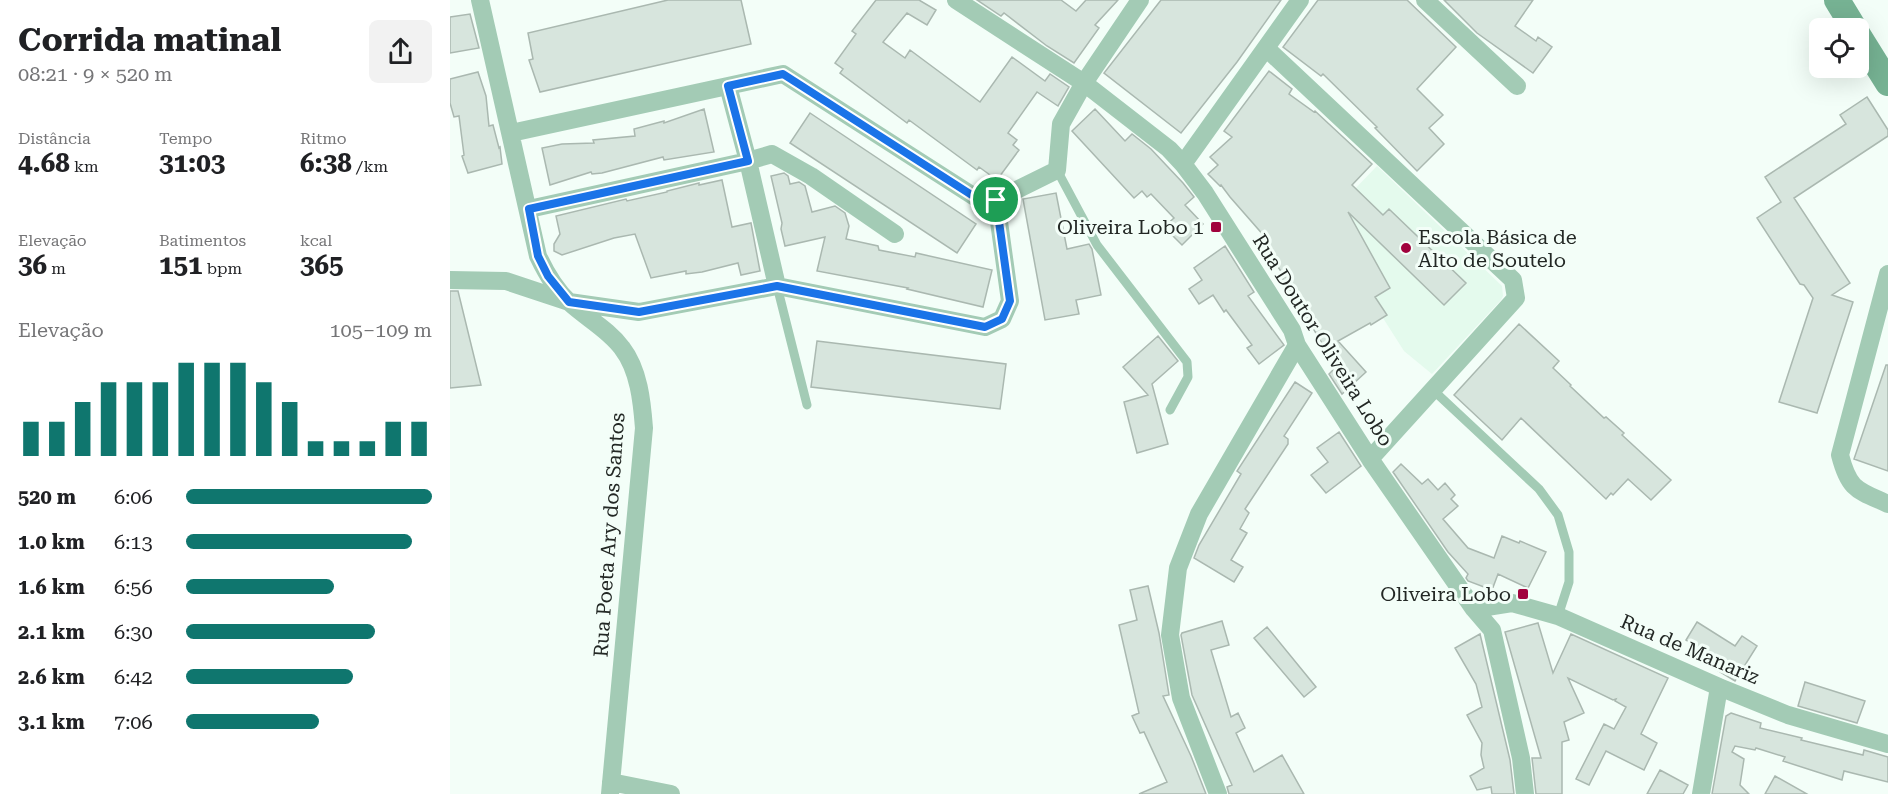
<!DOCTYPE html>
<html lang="pt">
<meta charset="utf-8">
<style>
:root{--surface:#fff;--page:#f2f2f2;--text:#202124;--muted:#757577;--accent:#0f766e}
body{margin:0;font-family:"Roboto Serif",serif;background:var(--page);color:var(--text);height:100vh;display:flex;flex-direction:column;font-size:22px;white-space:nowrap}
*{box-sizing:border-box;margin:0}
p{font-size:20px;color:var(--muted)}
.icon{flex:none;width:33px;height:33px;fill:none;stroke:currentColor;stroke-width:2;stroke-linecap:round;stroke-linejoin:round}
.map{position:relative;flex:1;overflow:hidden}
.side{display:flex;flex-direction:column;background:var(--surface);width:450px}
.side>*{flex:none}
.buttons{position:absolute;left:1359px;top:18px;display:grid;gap:12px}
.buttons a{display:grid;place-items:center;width:60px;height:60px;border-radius:9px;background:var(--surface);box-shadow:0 6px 24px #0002;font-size:30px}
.pin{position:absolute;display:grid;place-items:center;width:51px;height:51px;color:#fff;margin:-26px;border:3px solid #fff;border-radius:50%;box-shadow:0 2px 6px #0007}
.round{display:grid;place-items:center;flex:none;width:63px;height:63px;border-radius:9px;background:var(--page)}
.headline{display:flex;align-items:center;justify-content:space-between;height:102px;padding:0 18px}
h1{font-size:33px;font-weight:700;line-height:45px}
.stats{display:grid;grid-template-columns:repeat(3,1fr);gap:9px;height:102px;padding:6px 18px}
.stats div{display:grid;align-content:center}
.stats b{font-size:26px;font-weight:700}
.stats small{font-size:16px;font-weight:400}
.stats p{font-size:16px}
.chart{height:168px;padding:12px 18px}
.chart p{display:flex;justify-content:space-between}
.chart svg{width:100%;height:108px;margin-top:6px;stroke:var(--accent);stroke-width:6}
ul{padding:0 18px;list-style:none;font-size:20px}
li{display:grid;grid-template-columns:96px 72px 1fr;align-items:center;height:45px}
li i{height:15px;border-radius:8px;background:var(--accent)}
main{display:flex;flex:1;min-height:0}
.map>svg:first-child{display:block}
.built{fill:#e4faed}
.building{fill:#d7e5dd;stroke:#aab8b0;stroke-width:1.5}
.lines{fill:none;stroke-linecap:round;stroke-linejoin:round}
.lane{stroke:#a3cbb5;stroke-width:9}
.street{stroke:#a3cbb5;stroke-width:18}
.secondary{stroke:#76b293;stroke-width:26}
.route-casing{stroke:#fff;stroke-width:12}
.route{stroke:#1a73e8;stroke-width:8}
.poi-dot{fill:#a1023d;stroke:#f3fef8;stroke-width:2}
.labels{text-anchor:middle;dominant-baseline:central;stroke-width:6;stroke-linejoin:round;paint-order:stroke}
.poi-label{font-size:20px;fill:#232825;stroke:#f3fef8;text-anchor:end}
.street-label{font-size:20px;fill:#232825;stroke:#f3fef8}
</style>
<main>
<section class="side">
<div class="headline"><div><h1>Corrida matinal</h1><p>08:21 · 9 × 520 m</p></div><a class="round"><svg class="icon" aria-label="share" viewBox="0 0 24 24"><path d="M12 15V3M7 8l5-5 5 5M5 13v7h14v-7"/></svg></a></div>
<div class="stats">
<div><p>Distância</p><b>4.68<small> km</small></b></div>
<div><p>Tempo</p><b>31:03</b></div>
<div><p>Ritmo</p><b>6:38<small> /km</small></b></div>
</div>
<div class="stats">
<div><p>Elevação</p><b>36<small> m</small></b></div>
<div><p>Batimentos</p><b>151<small> bpm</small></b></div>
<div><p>kcal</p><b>365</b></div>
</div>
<div class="chart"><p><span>Elevação</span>105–109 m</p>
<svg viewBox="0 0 160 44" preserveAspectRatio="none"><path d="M5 44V30M15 44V30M25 44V22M35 44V14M45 44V14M55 44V14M65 44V6M75 44V6M85 44V6M95 44V14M105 44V22M115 44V38M125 44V38M135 44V38M145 44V30M155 44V30"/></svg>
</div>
<ul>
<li><b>520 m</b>6:06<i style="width:100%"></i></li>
<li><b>1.0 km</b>6:13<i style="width:92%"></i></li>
<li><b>1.6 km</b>6:56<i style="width:60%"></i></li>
<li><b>2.1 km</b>6:30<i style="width:77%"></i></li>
<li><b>2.6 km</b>6:42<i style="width:68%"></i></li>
<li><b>3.1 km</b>7:06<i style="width:54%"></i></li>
</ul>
</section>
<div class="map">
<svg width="1438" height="794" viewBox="0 0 1438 794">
<rect width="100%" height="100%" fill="#f3fef8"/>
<path class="built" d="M 927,166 L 1052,286 L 1053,296 L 1051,300 L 982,374 L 954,351 L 933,318 L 935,317 L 880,215 Z"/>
<path class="building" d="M 218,0 L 291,0 L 301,44 L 90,92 L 79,60 L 83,59 L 78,33 Z
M 426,0 L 469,0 L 486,10 L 477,25 L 457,13 L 433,42 L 455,58 L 460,50 L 530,102 L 562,57 L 595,81 L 600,74 L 619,87 L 608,106 L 587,92 L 558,133 L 567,140 L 563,145 L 569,150 L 547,180 L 529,167 L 527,170 L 459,120 L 457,123 L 390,73 L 393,69 L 385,63 L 406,34 L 402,31 Z
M 527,0 L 611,0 L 626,11 L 636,0 L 668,0 L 645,25 L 649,28 L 624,63 L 597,46 L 554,13 L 551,16 Z
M 711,0 L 831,0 L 787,62 L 731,133 L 654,73 Z
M 868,0 L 957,0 L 1006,47 L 967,89 L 993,115 L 979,128 L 994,144 L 967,171 L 925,128 L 927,127 L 873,74 L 871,76 L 833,47 Z
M 994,0 L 1083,0 L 1065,26 L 1086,41 L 1088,37 L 1102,47 L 1083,73 L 1027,33 Z
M 20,14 L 29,48 L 0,53 L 0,17 Z
M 819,71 L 842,89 L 839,94 L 864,112 L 865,111 L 922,164 L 902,185 L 933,215 L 939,209 L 1016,283 L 994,305 L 898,212 L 940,288 L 925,297 L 937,315 L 921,325 L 920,323 L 888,341 L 916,372 L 892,394 L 879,374 L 886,367 L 857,318 L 859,317 L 832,279 L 835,277 L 810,241 L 815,237 L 780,197 L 771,185 L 770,186 L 758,174 L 768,165 L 760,157 L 782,137 L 774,131 Z
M 28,72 L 36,96 L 39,126 L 43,125 L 49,148 L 50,147 L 52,164 L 18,173 L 12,156 L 14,155 L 9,116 L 4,117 L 0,103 L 0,79 Z
M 1417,97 L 1438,130 L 1438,136 L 1344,198 L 1400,283 L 1382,295 L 1403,302 L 1367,413 L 1329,402 L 1363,298 L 1354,285 L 1350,284 L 1307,218 L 1331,202 L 1315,177 L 1396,124 L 1390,115 Z
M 254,109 L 264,152 L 214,160 L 213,157 L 152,173 L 142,174 L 141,172 L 100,185 L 92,148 L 112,144 L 144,143 L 143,140 L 185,136 L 184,129 L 214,121 L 214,123 Z
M 645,109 L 675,141 L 682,134 L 701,149 L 733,183 L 744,197 L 735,205 L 753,224 L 732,245 L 714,227 L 724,218 L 701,194 L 697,197 L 692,191 L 684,198 L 622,131 Z
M 360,113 L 526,224 L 507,253 L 340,143 Z
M 334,173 L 338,176 L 340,184 L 349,182 L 355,186 L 362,212 L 385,206 L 395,213 L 399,226 L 396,239 L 428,246 L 429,250 L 465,257 L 466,253 L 542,270 L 533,307 L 457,289 L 458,288 L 367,271 L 375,237 L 335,246 L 331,229 L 332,223 L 321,176 Z
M 272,180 L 282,227 L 301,223 L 310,271 L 291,275 L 288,263 L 252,272 L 236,274 L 236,271 L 201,278 L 185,234 L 164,238 L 112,255 L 104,251 L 104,244 L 110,234 L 106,216 L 176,199 L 177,201 L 217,192 L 217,191 L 249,183 L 249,185 Z
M 606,193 L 617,249 L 639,244 L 642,249 L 651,295 L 626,300 L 629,314 L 595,320 L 573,199 Z
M 775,246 L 804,292 L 798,296 L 834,345 L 809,364 L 797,348 L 802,345 L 776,310 L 774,312 L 763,295 L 749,304 L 739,289 L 752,280 L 744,268 Z
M 0,291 L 8,291 L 31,385 L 0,388 Z
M 1069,324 L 1109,361 L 1103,368 L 1121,385 L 1120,386 L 1154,418 L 1156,417 L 1174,433 L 1172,435 L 1221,480 L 1201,500 L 1178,479 L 1163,495 L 1161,493 L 1156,499 L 1071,418 L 1052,440 L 1004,395 Z
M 708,336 L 728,361 L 702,384 L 718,444 L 687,453 L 674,402 L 698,395 L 673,367 Z
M 367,341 L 556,364 L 550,409 L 361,387 Z
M 1436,365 L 1438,365 L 1438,471 L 1404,459 Z
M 845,382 L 862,393 L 834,436 L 838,439 L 838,444 L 795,509 L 799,513 L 790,529 L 797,533 L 781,560 L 793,567 L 784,582 L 744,558 L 749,545 L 791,474 L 787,471 Z
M 889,432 L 911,466 L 876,493 L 861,475 L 878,462 L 867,448 Z
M 951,464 L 972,484 L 978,479 L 988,490 L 995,483 L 1005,495 L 1001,499 L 1008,506 L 993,519 L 1018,548 L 1044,558 L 1052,536 L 1069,543 L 1070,541 L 1096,552 L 1078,588 L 1048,574 L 1042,590 L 1018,581 L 1016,578 L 1018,574 L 998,552 L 943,472 Z
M 698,586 L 709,633 L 719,695 L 713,696 L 741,756 L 756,794 L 689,794 L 717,782 L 694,732 L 690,733 L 682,716 L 689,713 L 669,625 L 687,620 L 680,590 Z
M 772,621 L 779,645 L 761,650 L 781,717 L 788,713 L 795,728 L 786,733 L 804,772 L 832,755 L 854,794 L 779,794 L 777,787 L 782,785 L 742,695 L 731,635 L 732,633 Z
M 1247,622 L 1285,646 L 1292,636 L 1307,646 L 1285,681 L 1257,664 L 1262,657 L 1236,640 Z
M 1088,623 L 1103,673 L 1121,634 L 1218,678 L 1191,734 L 1207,743 L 1194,770 L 1156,751 L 1139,785 L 1126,779 L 1154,724 L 1164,729 L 1176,707 L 1165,701 L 1166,699 L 1163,700 L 1118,678 L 1134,713 L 1114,722 L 1119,740 L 1112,742 L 1112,794 L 1086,794 L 1082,758 L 1091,758 L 1055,632 Z
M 817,627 L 866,687 L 854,697 L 804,638 Z
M 1030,634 L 1060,760 L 1064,794 L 1042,794 L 1041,787 L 1027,790 L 1020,776 L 1034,768 L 1031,755 L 1032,743 L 1017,715 L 1032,707 L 1026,684 L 1005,648 Z
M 1355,682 L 1415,701 L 1407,723 L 1348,706 Z
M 1281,713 L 1311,723 L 1310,728 L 1352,738 L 1351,740 L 1413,755 L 1414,750 L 1438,757 L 1438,782 L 1394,771 L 1392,780 L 1333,761 L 1335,757 L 1306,748 L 1305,750 L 1285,746 L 1282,752 L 1294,759 L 1290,785 L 1299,794 L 1262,794 L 1276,716 Z
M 1210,770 L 1238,785 L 1233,794 L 1197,794 Z
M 1325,776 L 1357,794 L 1315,794 Z"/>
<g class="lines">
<path class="lane" d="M 607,170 L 647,245 L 737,362 L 738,377 L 720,410
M 327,286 L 357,405
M 983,390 L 1089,489 L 1108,515 L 1119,552 L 1119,582 L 1108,616"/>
<path class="street" d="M 30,0 L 88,256 C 96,273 105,289 119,302 C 136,318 158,329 172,348 C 189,370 192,402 194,428 L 160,794
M 506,0 L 634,83 L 719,149 L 733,164 L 755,193 L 842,330 L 847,345 L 920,459 L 1024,609 L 1042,630 L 1071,758 L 1075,794
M 975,0 L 1067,86
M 816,48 L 1063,280 L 1066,298 L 920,459
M 278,86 L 298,161 L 327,286 L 535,327 L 552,319 L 560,301 L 546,200
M 61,133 L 333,74 L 531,201 L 546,200 L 607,170 L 611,124 L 634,83 L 690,0
M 733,164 L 850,0
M 79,209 L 298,161 L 322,154 L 361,176 L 445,234
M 1438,274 L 1390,455 C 1399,490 1407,490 1438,504
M 0,280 L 56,281 L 119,302 L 189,312 L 327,286
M 1024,609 L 1062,603 L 1108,616 L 1269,687 L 1338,715 L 1438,744
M 161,782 L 221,794
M 768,794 L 731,698 L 720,635 L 728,568 L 749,514 L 847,345
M 1251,794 L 1269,687"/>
<path class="secondary" d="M 1387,0 L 1404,28
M 1408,35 L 1438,83"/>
</g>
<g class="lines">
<g class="route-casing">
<path id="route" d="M 333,74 L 531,201 L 546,200 L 560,301 L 552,319 L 535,327 L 327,286 L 189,312 L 119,302 L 98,276 L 88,256 L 79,209 L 298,161 L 278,86 Z"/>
</g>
<use href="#route" class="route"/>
</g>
<g class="poi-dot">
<rect x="760" y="221" width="12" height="12" rx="3"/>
<circle cx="956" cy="248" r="6"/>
<rect x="1067" y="588" width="12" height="12" rx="3"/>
</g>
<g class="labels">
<g class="poi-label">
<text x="754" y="227">Oliveira Lobo 1</text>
<text x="968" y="237" text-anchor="start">Escola Básica de<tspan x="968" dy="23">Alto de Soutelo</tspan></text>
<text x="1061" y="594">Oliveira Lobo</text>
</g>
<g class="street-label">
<text transform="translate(873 340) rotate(58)">Rua Doutor Oliveira Lobo</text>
<text transform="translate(159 535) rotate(-86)">Rua Poeta Ary dos Santos</text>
<text transform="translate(1240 649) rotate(23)">Rua de Manariz</text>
</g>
</g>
</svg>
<div class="buttons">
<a><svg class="icon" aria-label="locate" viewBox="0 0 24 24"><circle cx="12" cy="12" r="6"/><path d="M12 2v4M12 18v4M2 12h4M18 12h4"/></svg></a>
</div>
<div class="pin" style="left:546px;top:200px;background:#1e9e55"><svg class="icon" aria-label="arrive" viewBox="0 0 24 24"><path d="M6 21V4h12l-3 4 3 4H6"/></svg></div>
</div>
</main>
